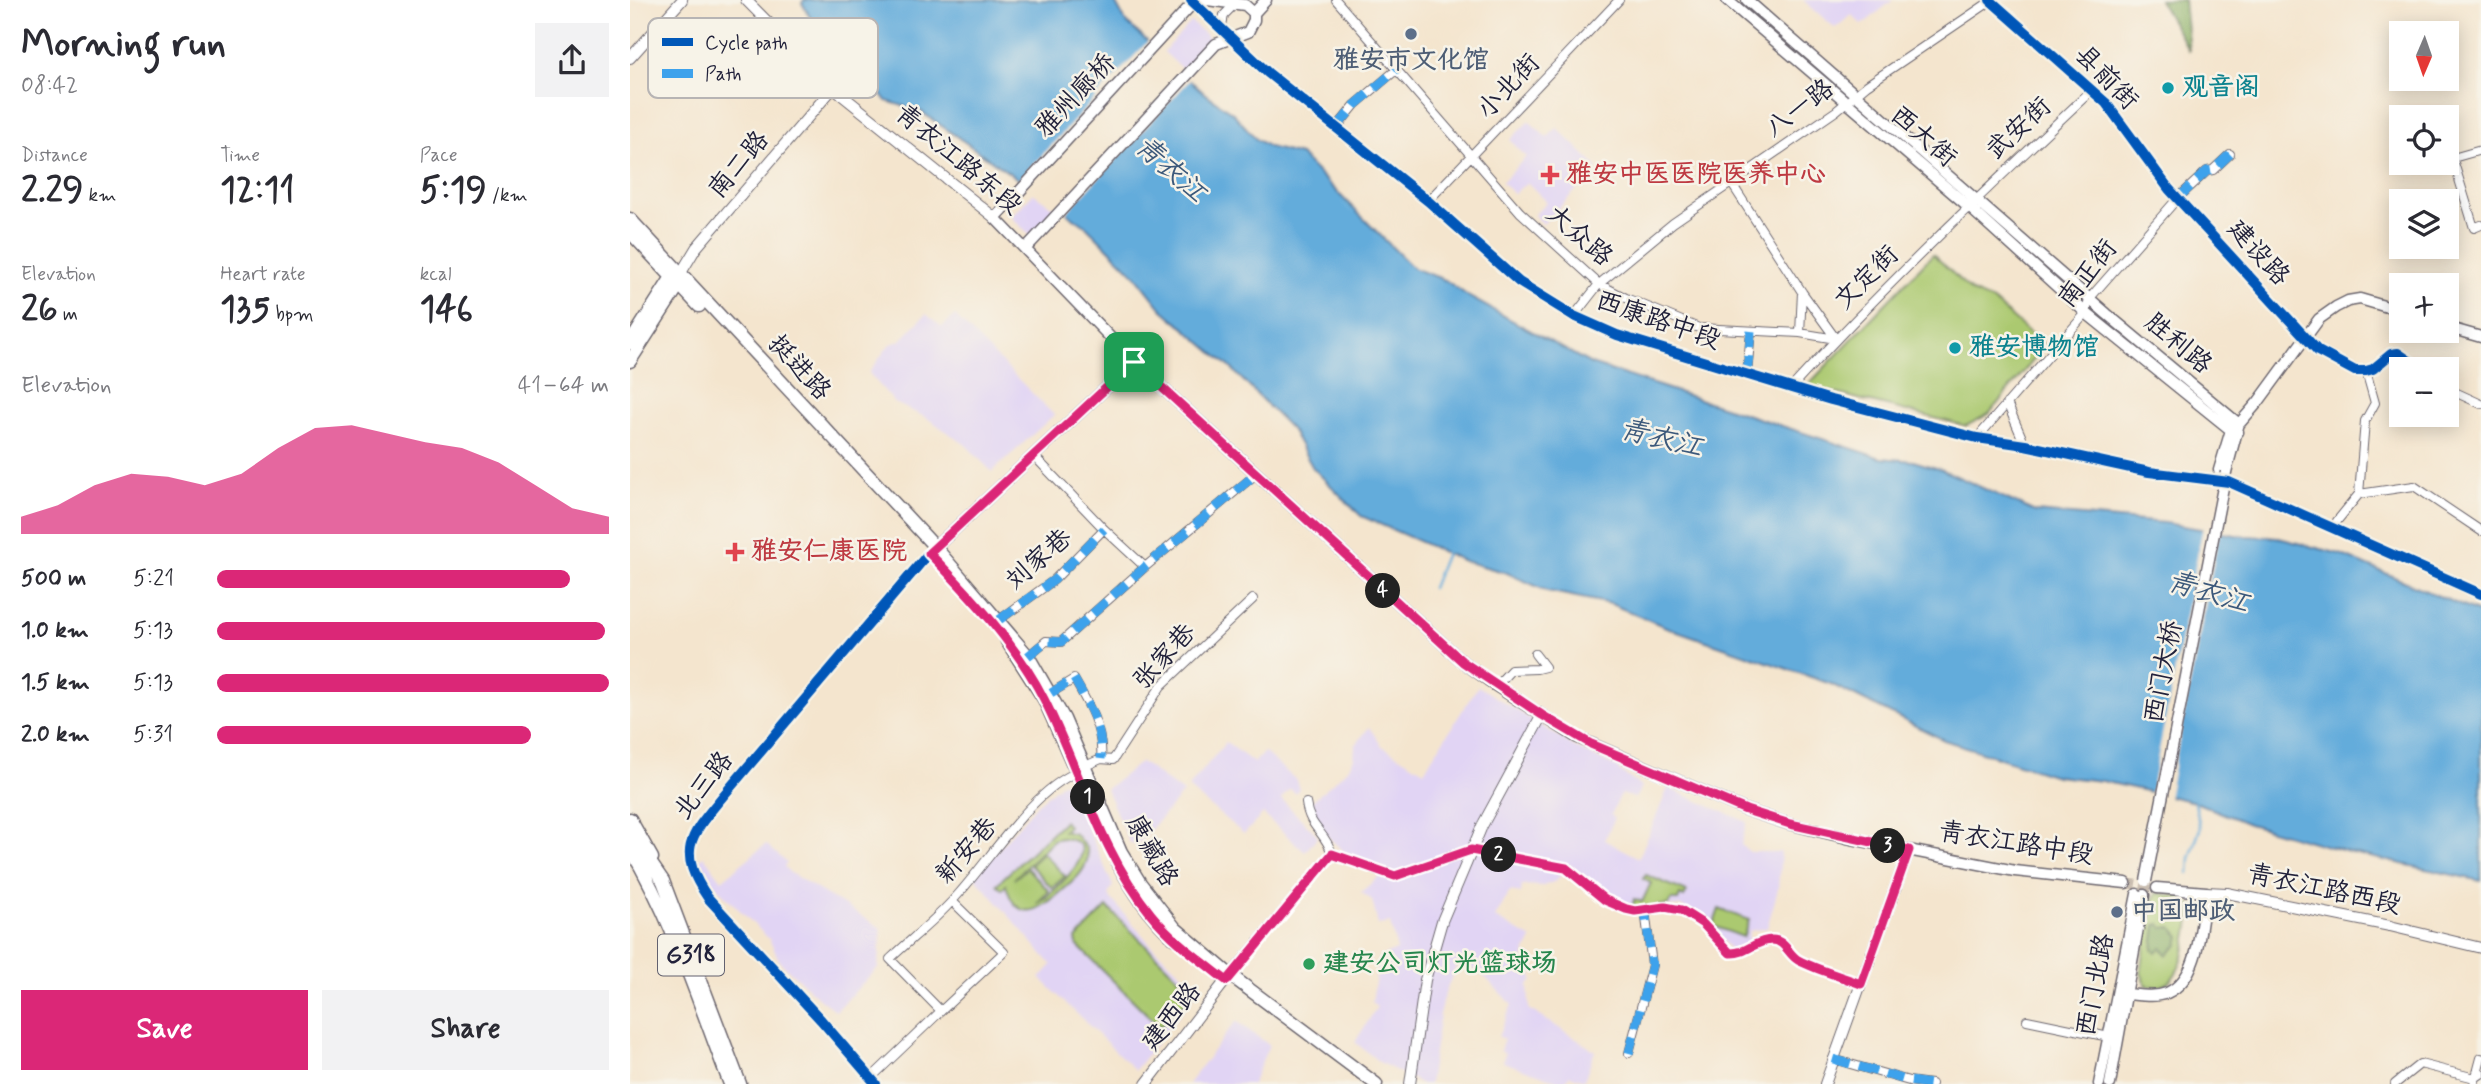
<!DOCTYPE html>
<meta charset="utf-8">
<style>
:root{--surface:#fff;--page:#f2f2f3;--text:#2b2b33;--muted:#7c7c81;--accent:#db2777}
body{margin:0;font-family:Mynerve,"LXGW WenKai TC",sans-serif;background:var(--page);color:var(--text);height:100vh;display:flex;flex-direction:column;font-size:26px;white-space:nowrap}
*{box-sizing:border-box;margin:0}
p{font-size:23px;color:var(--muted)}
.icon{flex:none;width:38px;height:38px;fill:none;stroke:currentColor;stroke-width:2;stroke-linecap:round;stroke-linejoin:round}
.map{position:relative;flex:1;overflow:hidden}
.panel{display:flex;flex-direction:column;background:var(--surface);width:630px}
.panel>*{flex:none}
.needle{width:46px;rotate:182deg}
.controls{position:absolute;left:1759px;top:21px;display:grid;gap:14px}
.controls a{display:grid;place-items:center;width:70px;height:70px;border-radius:0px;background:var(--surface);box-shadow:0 4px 18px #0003;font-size:35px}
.pin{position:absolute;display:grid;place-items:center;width:60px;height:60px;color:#fff;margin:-30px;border-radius:14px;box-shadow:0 4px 10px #0006}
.km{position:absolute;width:35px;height:35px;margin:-18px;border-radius:50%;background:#222;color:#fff;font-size:19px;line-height:35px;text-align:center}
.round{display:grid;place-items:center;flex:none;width:74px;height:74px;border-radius:0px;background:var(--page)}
.summary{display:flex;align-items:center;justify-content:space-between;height:119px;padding:0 21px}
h1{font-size:38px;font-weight:700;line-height:52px}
.metrics{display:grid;grid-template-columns:repeat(3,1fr);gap:10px;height:119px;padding:7px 21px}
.metrics div{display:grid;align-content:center}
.metrics b{font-size:35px;font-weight:700}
.metrics small{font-size:19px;font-weight:400}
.metrics p{font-size:19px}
.chart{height:196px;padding:14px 21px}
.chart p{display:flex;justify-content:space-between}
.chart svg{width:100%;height:126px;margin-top:7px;fill:var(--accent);opacity:.7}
.action{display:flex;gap:14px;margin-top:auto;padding:14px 21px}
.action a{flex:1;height:80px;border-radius:0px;background:var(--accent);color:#fff;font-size:28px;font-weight:700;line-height:80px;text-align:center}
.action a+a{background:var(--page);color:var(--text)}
ul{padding:0 21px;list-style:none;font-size:23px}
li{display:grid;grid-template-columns:112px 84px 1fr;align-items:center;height:52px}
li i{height:18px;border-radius:9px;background:var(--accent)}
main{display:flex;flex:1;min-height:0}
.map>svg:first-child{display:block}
.built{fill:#e1d4f4}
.green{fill:#abc970;stroke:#667656;stroke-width:2;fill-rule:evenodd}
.forest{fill:#88ad62;stroke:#55684e;stroke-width:2}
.water{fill:#63acdb;stroke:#42678b;stroke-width:2}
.pier{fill:#f4e5ce}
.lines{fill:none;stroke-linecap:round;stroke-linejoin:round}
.stream{stroke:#63acdb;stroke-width:2.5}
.secondary-tunnel{stroke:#cabeb1;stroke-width:10;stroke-dasharray:10 5;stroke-linecap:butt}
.minor-casing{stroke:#6c666e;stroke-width:10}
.tertiary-casing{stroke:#6c666e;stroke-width:12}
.secondary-casing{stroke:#6c666e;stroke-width:13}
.primary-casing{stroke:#6c666e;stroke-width:15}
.trunk-casing{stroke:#6c666e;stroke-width:15}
.minor{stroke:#fff;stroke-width:8}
.tertiary{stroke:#fff;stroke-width:10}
.secondary{stroke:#fff;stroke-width:10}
.primary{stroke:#fff;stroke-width:12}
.trunk{stroke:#fff;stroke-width:12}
.secondary-bridge-casing{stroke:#6c666e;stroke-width:13;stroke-linecap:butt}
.secondary-bridge{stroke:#fff;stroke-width:10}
.quiet{stroke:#3ea2ec;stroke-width:9;stroke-dasharray:18 9;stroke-linecap:butt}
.cycleway-casing{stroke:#f7f3e8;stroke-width:15}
.cycleway{stroke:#0057b8;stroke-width:10}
.route-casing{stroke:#fff;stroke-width:14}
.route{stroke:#db2777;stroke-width:9}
.service-dot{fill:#5c6f8a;stroke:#f7f3e8;stroke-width:2.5}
.culture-dot{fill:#0f9aa8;stroke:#f7f3e8;stroke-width:2.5}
.health-dot{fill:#e0444e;stroke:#f7f3e8;stroke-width:2.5}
.leisure-dot{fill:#2e9e5b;stroke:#f7f3e8;stroke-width:2.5}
.labels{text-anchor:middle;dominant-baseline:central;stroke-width:5;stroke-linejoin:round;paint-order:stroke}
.shield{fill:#f7f3e8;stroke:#62616f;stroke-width:2}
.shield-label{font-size:24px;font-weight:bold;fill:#22223b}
.service-label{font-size:26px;font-weight:bold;fill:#4e5e75;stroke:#f7f3e8}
.street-label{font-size:26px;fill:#22223b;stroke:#f7f3e8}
.culture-label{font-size:26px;font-weight:bold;fill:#0d838f;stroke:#f7f3e8;text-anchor:start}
.health-label{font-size:26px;font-weight:bold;fill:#be3a42;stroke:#f7f3e8;text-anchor:start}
.leisure-label{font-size:26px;font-weight:bold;fill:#27864d;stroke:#f7f3e8;text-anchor:start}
.water-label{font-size:28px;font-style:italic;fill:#3c597b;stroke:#f7f3e8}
.key{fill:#f7f3e8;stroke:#b7b4b4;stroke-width:2}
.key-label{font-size:19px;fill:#22223b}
</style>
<main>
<section class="panel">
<div class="summary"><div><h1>Morning run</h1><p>08:42</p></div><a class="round"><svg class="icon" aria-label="share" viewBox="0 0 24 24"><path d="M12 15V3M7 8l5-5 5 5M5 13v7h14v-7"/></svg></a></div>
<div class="metrics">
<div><p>Distance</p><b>2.29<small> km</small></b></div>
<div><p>Time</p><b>12:11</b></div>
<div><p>Pace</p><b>5:19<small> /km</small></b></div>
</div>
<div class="metrics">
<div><p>Elevation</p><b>26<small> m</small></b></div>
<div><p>Heart rate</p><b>135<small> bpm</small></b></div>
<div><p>kcal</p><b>146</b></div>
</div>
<div class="chart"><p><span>Elevation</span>41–64 m</p>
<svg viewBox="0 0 160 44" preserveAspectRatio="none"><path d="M0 44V38L10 34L20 27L30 23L40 24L50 27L60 23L70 14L80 7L90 6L100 9L110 12L120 14L130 19L140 27L150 35L160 38V44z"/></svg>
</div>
<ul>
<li><b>500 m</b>5:21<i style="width:90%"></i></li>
<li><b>1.0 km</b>5:13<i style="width:99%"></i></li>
<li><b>1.5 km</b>5:13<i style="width:100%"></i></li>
<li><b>2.0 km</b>5:31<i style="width:80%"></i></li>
</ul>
<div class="action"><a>Save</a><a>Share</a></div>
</section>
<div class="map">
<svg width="1851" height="1084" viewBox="0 0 1851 1084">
<rect width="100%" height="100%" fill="#f7f3e8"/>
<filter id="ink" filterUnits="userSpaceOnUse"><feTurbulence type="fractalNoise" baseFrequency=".0143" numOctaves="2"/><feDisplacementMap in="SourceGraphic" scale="14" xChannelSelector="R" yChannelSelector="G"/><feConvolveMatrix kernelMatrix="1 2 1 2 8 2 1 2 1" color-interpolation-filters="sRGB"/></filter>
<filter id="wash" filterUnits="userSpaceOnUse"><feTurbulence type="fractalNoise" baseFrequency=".00686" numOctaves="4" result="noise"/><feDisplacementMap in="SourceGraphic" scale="28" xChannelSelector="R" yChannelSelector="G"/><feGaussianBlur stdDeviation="1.57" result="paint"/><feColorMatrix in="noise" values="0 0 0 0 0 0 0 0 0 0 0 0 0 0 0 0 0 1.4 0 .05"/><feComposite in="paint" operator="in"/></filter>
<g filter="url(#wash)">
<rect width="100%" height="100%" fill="#f4e5ce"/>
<path class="built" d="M 1173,0 L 1263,0 L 1232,25 L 1222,15 L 1205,28 Z
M 561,22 L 583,41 L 402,237 L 381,217 Z
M 899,121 L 917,138 L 927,128 L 968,168 L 913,224 L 904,215 L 917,202 L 897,182 L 884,194 L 872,182 L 896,157 L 880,140 Z
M 296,314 L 312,327 L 325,316 L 424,415 L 362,472 L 336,445 L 297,418 L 265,403 L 239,373 L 259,345 L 271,340 Z
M 848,686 L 950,750 L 989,768 L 989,771 L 1012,787 L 1005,798 L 991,794 L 981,815 L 985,818 L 974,840 L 1009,858 L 1038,788 L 1117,822 L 1111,845 L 1120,852 L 1151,852 L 1148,889 L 1137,928 L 1119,931 L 1118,945 L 1102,951 L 1079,924 L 1051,906 L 1005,908 L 977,898 L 940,865 L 926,881 L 913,886 L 892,885 L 891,893 L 880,891 L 865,918 L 902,939 L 893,958 L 899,962 L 903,981 L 898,985 L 899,1009 L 965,1051 L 954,1080 L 940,1075 L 934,1083 L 873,1062 L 875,1053 L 870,1051 L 874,1039 L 868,1036 L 882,1005 L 857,979 L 829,959 L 812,1001 L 799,1084 L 792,1084 L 749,1062 L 725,1042 L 747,1007 L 742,1002 L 749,957 L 767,950 L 760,923 L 748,925 L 742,900 L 731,892 L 757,870 L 717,854 L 699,838 L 681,816 L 679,804 L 718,769 L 724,758 L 725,746 L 739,727 L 752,746 L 794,771 Z
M 596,742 L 624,763 L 634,752 L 666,780 L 669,789 L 665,793 L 660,789 L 651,799 L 688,836 L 675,852 L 633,814 L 614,834 L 558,788 Z
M 511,762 L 553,793 L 507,845 L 499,842 L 476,789 Z
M 432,783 L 438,783 L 483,886 L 478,895 L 522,946 L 569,990 L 505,1070 L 410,978 L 422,965 L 345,877 L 407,804 Z
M 136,844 L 157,863 L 154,866 L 159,872 L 251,928 L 248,968 L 206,1011 L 191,1000 L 150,962 L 139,939 L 80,881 L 68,861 L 74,856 L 92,880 Z
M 606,1021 L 639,1045 L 622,1084 L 558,1084 Z"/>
<path class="green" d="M 1303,254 L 1342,292 L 1363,301 L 1415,346 L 1359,414 L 1336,426 L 1177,386 Z
M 434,821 L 438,826 L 433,831 L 445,834 L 457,849 C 457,853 458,857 457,860 C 454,873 442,882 433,890 C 411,910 387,926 376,885 L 372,889 L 367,884 ZM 431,838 C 482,842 425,889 412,901 L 407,903 L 419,891 L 397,868 L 384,879 L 423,840 Z
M 413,853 L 435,876 L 422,888 L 400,865 Z
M 1016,875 L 1057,892 L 1054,897 L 1050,895 L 1048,900 L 1041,900 L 1038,905 L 1005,908 L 1003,905 L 1004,899 L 1012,902 L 1021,883 L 1013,879 Z
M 1526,893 L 1554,897 L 1562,906 C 1558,929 1555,998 1516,985 L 1511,973 L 1522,898 L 1525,899 Z
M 477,907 L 564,993 L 530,1027 L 447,945 L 446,939 Z
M 1089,909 L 1119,920 L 1113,937 L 1083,926 Z"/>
<path class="forest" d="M 1529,0 L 1554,0 L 1559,51 Z
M 1530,924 L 1533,928 L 1542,927 L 1550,936 L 1548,945 L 1537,955 L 1531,948 L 1526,952 L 1523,949 L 1526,925 Z"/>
<path class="water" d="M 174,0 L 484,0 L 496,22 L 574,93 L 604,114 L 626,139 L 639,147 L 670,155 L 783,268 L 815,280 L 841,298 L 961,364 L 1251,458 L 1283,461 L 1313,470 L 1405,512 L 1535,523 L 1611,536 L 1645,537 L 1710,554 L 1851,614 L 1851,881 L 1722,853 L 1619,824 L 1565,802 L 1472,781 L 1426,776 L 1314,740 L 1201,684 L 1036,627 L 981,604 L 917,591 L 877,573 L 834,561 L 731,516 L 683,468 L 661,429 L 646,414 L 600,367 L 532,309 L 505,275 L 457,227 L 290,111 L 256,101 L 220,51 L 185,26 L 172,3 Z"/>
<path class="pier" d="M 520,39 L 562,78 L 434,215 L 387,182 Z
M 1573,526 L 1590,529 L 1538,799 L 1520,796 Z"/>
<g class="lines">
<path class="stream" d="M 802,588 L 816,553
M 1559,873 L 1560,858 L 1570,829 L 1565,802"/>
</g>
</g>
<g filter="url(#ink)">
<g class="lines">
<path class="secondary-tunnel" d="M 1496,883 L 1527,888"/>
<g class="minor-casing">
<path id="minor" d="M 706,0 L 890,212 L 969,284 L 996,298 L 1069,328 L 1170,333 L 1206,339
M 1360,0 L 1476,103 L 1539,189 L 1688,351 L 1725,371 L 1736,371 L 1743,369 L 1761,354 L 1768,353 L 1791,369
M 563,3 L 638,73 L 798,201 L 889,282 L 944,316 L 987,335 L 1201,400 L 1347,438 L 1395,445 L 1519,472 L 1596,482
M 591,31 L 594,15 L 604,5
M 707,127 L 725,105 L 766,70
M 1816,137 L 1844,228 L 1851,225
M 1823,158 L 1851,150
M 1102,184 L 1172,292 L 1206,339
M 798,201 L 989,0
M 944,316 L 969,284 L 1043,223 L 1206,111 L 1237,85 L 1361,1
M 1170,333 L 1172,292
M 1117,374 L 1121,331
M 1161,388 C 1256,284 1359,187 1462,90
M 1816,388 L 1851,404
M 1377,403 L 1395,445
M 1347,438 L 1456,313 L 1459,299 L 1547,199 L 1577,171 L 1583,170 L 1600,154
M 404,456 L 474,529 L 515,567
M 1729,494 L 1735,421 L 1745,403 L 1736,371
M 1703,530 L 1707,521 L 1729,494 L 1784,486 L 1851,531
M 369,620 L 424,580 L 474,529
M 398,656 L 416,641 L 431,642 L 515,567 L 626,474
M 866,686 L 881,670 L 907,669 L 915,667 L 905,654
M 421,693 L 444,679 C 458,703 474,731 471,759
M 453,767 L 471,759 L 483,760 L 531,686 L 623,599
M 676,803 C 679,828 696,832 702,854
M 702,854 L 765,876 L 840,850 L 936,868 L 975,900 L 996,909 L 1005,911 L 1035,907 L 1051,910 L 1073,924 L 1100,953 C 1117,954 1125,940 1142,940 C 1155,940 1157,954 1168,960 C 1187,970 1210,976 1231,984
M 322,901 L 374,952 L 311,1011 L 260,959 C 281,939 304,921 323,900 C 359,862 400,792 447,772
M 600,975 L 702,854
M 1397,1020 L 1479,1037
M 999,1053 L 1022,965 L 1015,910
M 1203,1059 L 1279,1081 L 1301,1084
M 241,1078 L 311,1011
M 246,1084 L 191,1020 L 78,898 C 45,850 61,835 93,796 L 299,553
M 1765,1084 L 1790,1064 L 1845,1078 L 1851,1074
M 1844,1084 L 1851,1058"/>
</g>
<g class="tertiary-casing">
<path id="tertiary" d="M 116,0 L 203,88 L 365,218
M 0,58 L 52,0
M 51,273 L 66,248 L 203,88
M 1599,482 L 1851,594
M 1576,892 L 1597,893 L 1760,926 L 1851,948
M 516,1084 L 600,975
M 780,1084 L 795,980 L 812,921 L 852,826 L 912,715
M 1195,1084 L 1279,850"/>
</g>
<g class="secondary-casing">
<path id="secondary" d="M 1097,0 L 1338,206 L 1456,313 L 1601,430 L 1608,432
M 1117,0 L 1477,314 L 1609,424
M 624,13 L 636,0
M 396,248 L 586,44 L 618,32 L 624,20 L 624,13 L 615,5 L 577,0 L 563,3 L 365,218 L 504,362 L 833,662 L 866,686 L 946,737 L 1116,810 L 1159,824 L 1217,838 L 1385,871 L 1496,883
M 1816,327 L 1851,337
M 1589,470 L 1601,430 L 1609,424 L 1629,401 L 1689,319 L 1706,307 L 1718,301 L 1730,299 L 1771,311
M 1596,472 L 1608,427
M 299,553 L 504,362
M 1498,994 C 1510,995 1524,998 1537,993 C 1571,978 1570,923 1576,892 L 1527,888
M 1469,1084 L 1507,894
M 1480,1084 L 1514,895"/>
</g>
<g class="primary-casing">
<path id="primary" d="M 0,219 L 305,547 L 398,656 L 434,719 L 491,852 L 510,883 L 545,928 L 600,975 L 746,1084
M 0,232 L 69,306
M 0,343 L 42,277 L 48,275
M 0,361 L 49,285 L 50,277
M 377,641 L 414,699 L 443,764
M 0,819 L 22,858
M 488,863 C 503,890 520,917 544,938"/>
</g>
<g class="trunk-casing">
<path id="trunk" d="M 0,833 L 33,881 L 110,1084
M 0,848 C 44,922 69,1004 100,1084"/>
</g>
<use href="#minor" class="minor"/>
<use href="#tertiary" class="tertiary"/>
<use href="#secondary" class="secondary"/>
<use href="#primary" class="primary"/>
<use href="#trunk" class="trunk"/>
<g class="secondary-bridge-casing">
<path id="secondary-bridge" d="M 1516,881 L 1596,472"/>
</g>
<use href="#secondary-bridge" class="secondary-bridge"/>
<path class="quiet" d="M 707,127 L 725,105 L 766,70
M 1547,199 L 1577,171 L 1583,170 L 1600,154
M 1117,374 L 1121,331
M 369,620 L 424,580 L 474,529
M 398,656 L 416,641 L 431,642 L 515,567 L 626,474
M 421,693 L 444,679 C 458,703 474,731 471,759
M 999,1053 L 1022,965 L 1015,910
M 1203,1059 L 1279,1081 L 1301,1084"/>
<g class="cycleway-casing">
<path id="cycleway" d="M 561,0 L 638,73 L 798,201 L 889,282 L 944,316 L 987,335 L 1201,400 L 1347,438 L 1395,445 L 1519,472 L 1599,482 L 1851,594
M 1360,0 L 1476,103 L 1539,189 L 1688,351 L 1725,371 L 1736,371 L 1743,369 L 1761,354 L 1768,353 L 1791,369
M 246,1084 L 191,1020 L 78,898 C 45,850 61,835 93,796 L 299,553"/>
</g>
<use href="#cycleway" class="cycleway"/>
</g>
</g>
<g class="lines" filter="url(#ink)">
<g class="route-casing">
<path id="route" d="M 504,362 L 833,662 L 912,715 L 961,744 L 1116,810 L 1160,824 L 1279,850 L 1231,984 C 1210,976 1187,970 1168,960 C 1158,954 1155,940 1142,940 C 1125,940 1117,954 1100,953 L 1073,924 L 1051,910 L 1035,907 L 1005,911 L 996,909 L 975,900 L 936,868 L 841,850 L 765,876 L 702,854 L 597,981 C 570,960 542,940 521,914 C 470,852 450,770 414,699 C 386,644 342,597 299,553 Z"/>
</g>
<use href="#route" class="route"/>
</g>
<g class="service-dot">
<circle cx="781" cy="34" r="7"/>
<circle cx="1487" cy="912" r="7"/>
</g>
<g class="culture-dot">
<circle cx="1538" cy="88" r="7"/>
<circle cx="1325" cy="348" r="7"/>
</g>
<g class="health-dot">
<path d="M916.5 164.5h7v7h7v7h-7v7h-7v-7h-7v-7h7z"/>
<path d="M101.5 541.5h7v7h7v7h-7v7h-7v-7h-7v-7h7z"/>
</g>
<circle class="leisure-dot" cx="679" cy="964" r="7"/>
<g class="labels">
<rect class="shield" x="28" y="934.5" width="66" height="41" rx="5"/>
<g class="shield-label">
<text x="61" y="955">G318</text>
</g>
<g class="service-label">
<text x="781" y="61">雅安市文化馆</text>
<text x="1501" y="912" text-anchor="start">中国邮政</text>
</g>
<g class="street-label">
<text transform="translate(1476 78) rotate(46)">县前街</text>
<text transform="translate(879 87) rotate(-47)">小北街</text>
<text transform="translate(446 96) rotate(-47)">雅州廊桥</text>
<text transform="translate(1170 109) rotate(-37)">八一路</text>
<text transform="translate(1389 129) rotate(-43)">武安街</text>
<text transform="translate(1293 137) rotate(41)">西大街</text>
<text transform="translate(328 160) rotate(40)">青衣江路东段</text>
<text transform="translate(109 165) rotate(-50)">南二路</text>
<text transform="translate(949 236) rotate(41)">大众路</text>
<text transform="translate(1628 253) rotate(48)">建设路</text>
<text transform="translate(1458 274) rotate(-52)">南正街</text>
<text transform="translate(1237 278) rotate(-45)">文定街</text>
<text transform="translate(1028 321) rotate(19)">西康路中段</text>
<text transform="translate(1548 344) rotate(40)">胜利路</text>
<text transform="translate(169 368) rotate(47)">挺进路</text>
<text transform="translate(409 560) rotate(-41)">刘家巷</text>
<text transform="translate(535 657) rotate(-48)">张家巷</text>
<text transform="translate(1534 672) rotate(-79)">西门大桥</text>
<text transform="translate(74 786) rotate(-52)">北三路</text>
<text transform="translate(1386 844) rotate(9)">青衣江路中段</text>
<text transform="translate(337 851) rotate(-49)">新安巷</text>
<text transform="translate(521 851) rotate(60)">康藏路</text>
<text transform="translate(1694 890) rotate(12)">青衣江路西段</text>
<text transform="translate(1466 985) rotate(-79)">西门北路</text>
<text transform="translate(542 1017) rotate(-52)">建西路</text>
</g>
<g class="culture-label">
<text x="1552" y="88">观音阁</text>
<text x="1339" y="348">雅安博物馆</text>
</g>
<g class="health-label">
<text x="936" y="175">雅安中医医院医养中心</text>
<text x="121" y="552">雅安仁康医院</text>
</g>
<g class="leisure-label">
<text x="693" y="964">建安公司灯光篮球场</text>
</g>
<g class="water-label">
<text transform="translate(540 170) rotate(42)">青衣江</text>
<text transform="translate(1031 439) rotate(14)">青衣江</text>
<text transform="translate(1578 593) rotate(17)">青衣江</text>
</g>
</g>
<rect x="18" y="18" width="230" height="80" rx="10" class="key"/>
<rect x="32" y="38" width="31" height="8" fill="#0057b8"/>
<rect x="32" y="69" width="31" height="9" fill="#3ea2ec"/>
<g class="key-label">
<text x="75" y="49">Cycle path</text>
<text x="75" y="80">Path</text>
</g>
</svg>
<div class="controls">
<a><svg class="needle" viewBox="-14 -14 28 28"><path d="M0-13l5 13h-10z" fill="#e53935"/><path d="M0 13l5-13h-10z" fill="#7c7c81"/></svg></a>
<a><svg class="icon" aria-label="locate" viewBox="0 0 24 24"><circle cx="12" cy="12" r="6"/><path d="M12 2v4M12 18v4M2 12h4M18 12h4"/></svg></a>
<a><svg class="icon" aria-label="layers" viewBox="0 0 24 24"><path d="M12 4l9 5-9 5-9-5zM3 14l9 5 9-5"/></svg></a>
<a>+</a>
<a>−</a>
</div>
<div class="pin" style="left:504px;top:362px;background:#1e9e55"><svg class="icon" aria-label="arrive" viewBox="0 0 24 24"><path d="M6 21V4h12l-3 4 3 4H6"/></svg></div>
<b class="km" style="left:458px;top:797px">1</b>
<b class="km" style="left:869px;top:855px">2</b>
<b class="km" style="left:1258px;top:846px">3</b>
<b class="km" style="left:753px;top:591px">4</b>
</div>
</main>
